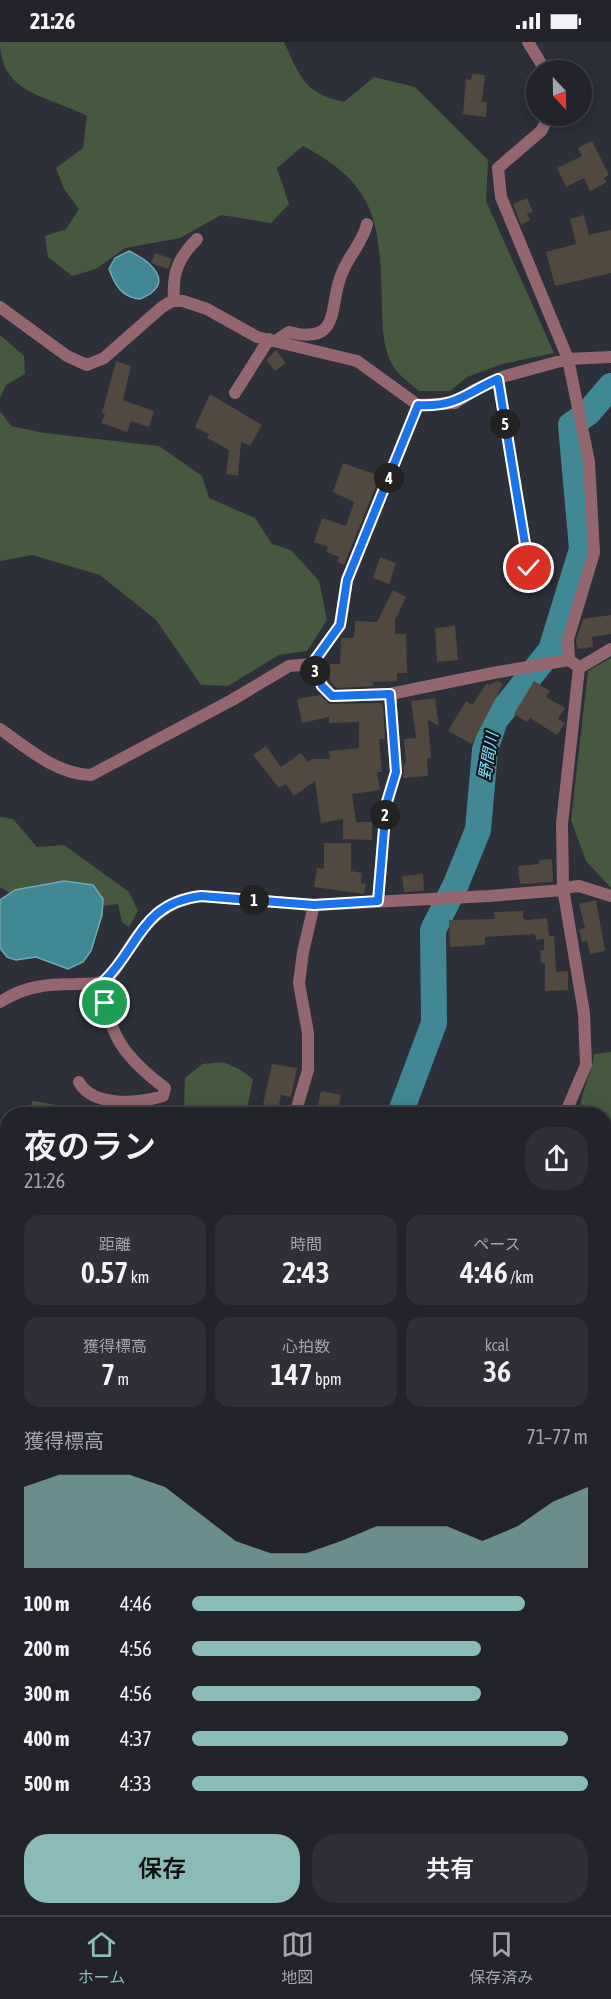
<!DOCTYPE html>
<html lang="ja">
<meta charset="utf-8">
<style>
:root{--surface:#22232b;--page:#2e2f37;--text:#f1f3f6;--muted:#a2a4a9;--line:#3f4047;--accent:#8bbbb9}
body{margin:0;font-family:"Asap Condensed","Noto Sans JP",sans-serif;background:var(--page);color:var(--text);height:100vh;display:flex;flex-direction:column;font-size:22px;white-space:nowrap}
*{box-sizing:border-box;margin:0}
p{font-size:20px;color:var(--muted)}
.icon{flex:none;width:33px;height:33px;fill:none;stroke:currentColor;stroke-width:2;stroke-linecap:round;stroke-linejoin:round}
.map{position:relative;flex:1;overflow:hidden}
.drawer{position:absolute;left:0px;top:1065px;width:612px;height:808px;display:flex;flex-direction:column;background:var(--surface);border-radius:24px 24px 0 0;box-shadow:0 3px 15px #0003,0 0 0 2px var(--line)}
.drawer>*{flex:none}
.needle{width:39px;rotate:158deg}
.tools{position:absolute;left:526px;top:18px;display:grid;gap:12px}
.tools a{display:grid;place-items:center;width:66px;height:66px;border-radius:50%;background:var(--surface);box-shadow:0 3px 15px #0003,0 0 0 2px var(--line);font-size:30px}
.pin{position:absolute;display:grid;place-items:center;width:51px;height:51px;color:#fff;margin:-26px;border:3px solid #fff;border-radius:50%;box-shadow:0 2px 6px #0007}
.km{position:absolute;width:30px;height:30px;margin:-15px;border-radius:50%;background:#222;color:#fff;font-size:16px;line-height:30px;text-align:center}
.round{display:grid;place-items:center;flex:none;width:63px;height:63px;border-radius:24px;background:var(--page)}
.head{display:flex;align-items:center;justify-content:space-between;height:102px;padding:0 24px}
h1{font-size:33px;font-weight:600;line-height:45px}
.stats{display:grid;grid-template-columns:repeat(3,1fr);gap:9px;height:102px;padding:6px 24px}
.stats div{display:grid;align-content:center;border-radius:15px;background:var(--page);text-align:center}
.stats b{font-size:30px;font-weight:600}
.stats small{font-size:16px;font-weight:400}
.stats p{font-size:16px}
.chart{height:168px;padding:12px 24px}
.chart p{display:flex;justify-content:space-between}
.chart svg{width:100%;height:108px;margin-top:6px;fill:var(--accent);opacity:.7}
.action{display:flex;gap:12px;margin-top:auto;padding:12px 24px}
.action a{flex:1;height:69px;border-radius:24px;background:var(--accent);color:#111;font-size:24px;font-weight:600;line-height:69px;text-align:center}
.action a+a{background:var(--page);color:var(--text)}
ul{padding:0 24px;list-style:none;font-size:20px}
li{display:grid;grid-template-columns:96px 72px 1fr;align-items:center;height:45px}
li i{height:15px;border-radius:8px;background:var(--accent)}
.status{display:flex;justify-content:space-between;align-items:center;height:42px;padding:0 30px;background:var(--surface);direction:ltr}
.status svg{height:16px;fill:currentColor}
.menu{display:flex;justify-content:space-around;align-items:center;height:84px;border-top:2px solid var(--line);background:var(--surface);font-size:16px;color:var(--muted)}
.menu a{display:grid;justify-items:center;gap:3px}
.menu .on{color:var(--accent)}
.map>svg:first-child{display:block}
.green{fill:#46593f}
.water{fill:#408893;stroke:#74a7b1;stroke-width:1.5}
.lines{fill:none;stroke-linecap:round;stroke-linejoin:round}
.river{stroke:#408893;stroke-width:26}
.building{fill:#51483f}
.path{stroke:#7b7c86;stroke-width:2;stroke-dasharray:4.5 3;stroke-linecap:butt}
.minor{stroke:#946770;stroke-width:12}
.route-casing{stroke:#fff;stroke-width:12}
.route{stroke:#1a73e8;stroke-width:8}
.labels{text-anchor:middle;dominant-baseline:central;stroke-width:4.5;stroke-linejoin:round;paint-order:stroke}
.water-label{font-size:16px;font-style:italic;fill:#76e3f5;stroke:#16171c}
</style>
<div class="status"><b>21:26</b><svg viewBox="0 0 49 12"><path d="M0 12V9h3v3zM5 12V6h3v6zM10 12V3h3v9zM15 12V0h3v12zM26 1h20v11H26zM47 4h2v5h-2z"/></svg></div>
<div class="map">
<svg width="611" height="1873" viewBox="0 0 611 1873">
<rect width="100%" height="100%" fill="#2d2f39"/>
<path class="green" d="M 0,0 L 284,0 C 301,36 304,51 344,60 L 374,35 L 415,45 L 488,118 L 486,159 L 554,311 L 502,322 L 467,335 L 450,349 L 419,349 C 411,342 398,333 393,324 C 382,305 383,286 382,265 C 380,186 380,144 303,104 L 277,126 L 289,162 L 271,181 L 221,173 L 180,196 L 125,206 L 96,227 L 72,234 L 48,215 L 45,194 L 66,187 L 79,167 L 64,147 L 56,126 L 83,106 L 87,74 C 49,54 0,52 0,0 Z
M 0,293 L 24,314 L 25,332 L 6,343 L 0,356 Z
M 0,369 L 11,384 L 44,391 L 159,404 L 202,434 L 209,456 L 255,476 L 272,502 L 291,508 L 319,539 L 327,578 L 307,609 L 279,613 L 228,644 L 201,643 L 156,578 L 100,533 L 32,513 L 0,519 Z
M 611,616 L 611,846 L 586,819 L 571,778 L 588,629 Z
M 0,775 L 13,777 L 37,805 L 64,803 L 129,850 L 138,869 L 129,885 L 122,880 L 118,862 L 87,866 L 28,862 L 0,845 Z
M 611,1010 L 611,1100 L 605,1098 L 604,1072 L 581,1072 C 577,1055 593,1033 594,1012 Z
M 223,1020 L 239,1027 L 253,1037 L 246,1072 L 152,1072 L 159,1068 L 184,1065 L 185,1036 L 202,1022 Z
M 33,1059 L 69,1065 L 74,1072 L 25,1072 Z
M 7,1112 L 8,1112 L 7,1240 L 0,1224 L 0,1114 Z
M 611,1364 L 611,1451 L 605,1450 L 604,1372 Z
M 0,1562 L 8,1563 L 7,1692 L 0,1695 Z
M 604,1585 L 611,1594 L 611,1764 L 604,1762 Z
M 611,1817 L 611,1873 L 539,1873 L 543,1866 L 604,1866 L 605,1819 Z"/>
<path class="water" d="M 129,209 C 152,220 177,242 140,257 C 121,255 115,243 109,227 L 115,216 Z
M 64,839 L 93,843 L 103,857 L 102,873 L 91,909 L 83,920 L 68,927 L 36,915 L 16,918 L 7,915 L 0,906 L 0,858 L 15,848 Z"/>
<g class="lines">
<path class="river" d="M 400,1072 L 434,981 L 433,888 L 456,842 L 478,788 L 485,708 L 495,678 L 551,608 L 582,507 L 571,383 L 588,371 L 611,344
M 134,1873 L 136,1866"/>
</g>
<path class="building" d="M 472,32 L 485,33 L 482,60 L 487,60 L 486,75 L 463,72 L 466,37 L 471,38 Z
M 592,99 L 609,133 L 604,136 L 607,140 L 590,149 L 584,136 L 566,145 L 557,126 L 582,114 L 578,106 Z
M 527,156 L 533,170 L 527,172 L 530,178 L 521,183 L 513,162 Z
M 584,173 L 589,193 L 611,188 L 611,231 L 555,244 L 546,210 L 576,202 L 570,177 Z
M 155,211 L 172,217 L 168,227 L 151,221 Z
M 276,308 L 286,321 L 275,329 L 266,318 Z
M 116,319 L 131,324 L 123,358 L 154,369 L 149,385 L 131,379 L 127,390 L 101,381 L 105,372 L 102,371 Z
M 210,352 L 262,383 L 250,404 L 241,400 L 238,434 L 226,432 L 229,408 L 207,396 L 209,392 L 195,385 Z
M 343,421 L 380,434 L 344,523 L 337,520 L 339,515 L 326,510 L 328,505 L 314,500 L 322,476 L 346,484 L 354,460 L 333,450 Z
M 380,515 L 396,521 L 389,542 L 373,536 Z
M 393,548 L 406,555 L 395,578 L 395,592 L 406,592 L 407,631 L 397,631 L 397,639 L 372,640 L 374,644 L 336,646 L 330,639 L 330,622 L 340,622 L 341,596 L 354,596 L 355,579 L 377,580 Z
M 611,573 L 611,592 L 592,595 L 593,605 L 577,607 L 576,598 L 583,577 Z
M 455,584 L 458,618 L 437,620 L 435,586 Z
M 497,639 L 503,642 L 472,702 L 448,689 L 466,659 L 472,663 L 487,641 L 489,643 Z
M 534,639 L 550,649 L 546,655 L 565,666 L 558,677 L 565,681 L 557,693 L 530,676 L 527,680 L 514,672 Z
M 320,653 L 329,662 L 381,661 L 383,664 L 385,697 L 379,697 L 382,730 L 377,730 L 380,748 L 352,752 L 356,780 L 372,780 L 372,798 L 343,797 L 343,777 L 321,781 L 315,739 L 294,754 L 286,742 L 279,746 L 253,713 L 266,704 L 281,725 L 301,711 L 308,720 L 312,717 L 330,717 L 329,709 L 359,706 L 359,680 L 329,681 L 329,675 L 302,681 L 297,657 Z
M 435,656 L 439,684 L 428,678 L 431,716 L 427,717 L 428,734 L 403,736 L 404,722 L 406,722 L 404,697 L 416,696 L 411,659 Z
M 324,801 L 351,801 L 351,829 L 362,831 L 361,841 L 366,842 L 364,852 L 314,845 L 317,826 L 324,827 Z
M 552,817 L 553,840 L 520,842 L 518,824 L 539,822 L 539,818 Z
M 423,832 L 424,849 L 404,850 L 402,834 Z
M 596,858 L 605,909 L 590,912 L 587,899 L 582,900 L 579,887 L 585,886 L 579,862 Z
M 523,869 L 523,876 L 527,878 L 547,876 L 549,894 L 554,894 L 556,930 L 568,929 L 568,948 L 545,949 L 545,921 L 541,921 L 540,908 L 544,908 L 544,897 L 536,898 L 535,892 L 485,895 L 485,903 L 450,905 L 449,878 L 495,877 L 494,870 Z
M 272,1022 L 297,1026 L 291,1055 L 281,1053 L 277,1072 L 261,1072 Z
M 321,1049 L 341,1053 L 337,1072 L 316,1072 Z"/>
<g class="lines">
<path class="path" d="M 604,1459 L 611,1460"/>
<path class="minor" d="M 528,0 L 545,28
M 549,74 L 541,89 L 498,126 L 501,155 L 568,317 L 589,420 L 594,511 L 568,597 L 569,618
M 174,259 C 172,231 178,216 197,197
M 0,265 L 67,314 L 87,323 L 104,316 L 162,265 L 172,259 L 183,259 L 207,267 L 257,295 L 357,319 L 418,363 L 455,361 L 474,348 L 505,334 L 568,317 L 611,315
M 277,298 L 289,290 C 343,304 328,262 342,231 C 349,213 363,200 367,182
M 498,337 L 529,526
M 235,351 L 269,297
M 312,622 L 323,644 L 332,654 L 390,652 L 493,631 L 569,618 L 576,623
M 312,622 L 340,583 L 347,538 L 418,363
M 579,626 L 611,607
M 0,687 C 27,706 56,732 91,733 L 232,658 L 289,624 L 312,622
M 563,846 L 579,844 L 611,854
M 378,859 L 386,763 L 396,730 L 390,652
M 0,960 C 24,944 48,942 76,942 C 84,941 96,943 103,939 C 113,934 119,922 124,914 C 142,884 164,858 201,854 L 314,863 L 489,854 L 563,848
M 79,1040 C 93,1066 140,1061 163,1054 L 165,1046 C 124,1015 107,992 103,940
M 295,1072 L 308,1028 L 308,991 L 299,941 L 303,910 L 314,863
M 393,1072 L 395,1072
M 565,1072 L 586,1023 L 584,971 L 563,846 L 562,782 L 579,626
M 604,1101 L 611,1103
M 604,1193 L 611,1191
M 0,1263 L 8,1264
M 0,1459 L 8,1460
M 0,1814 L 8,1814
M 369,1866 L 372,1873
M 149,1873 L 150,1866"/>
</g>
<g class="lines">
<g class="route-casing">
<path id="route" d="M 105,961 L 103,940 C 139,906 141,861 201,854 L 314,863 L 378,859 L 386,763 L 396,730 L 390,652 L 332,654 L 322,644 L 312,622 L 340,583 L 347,538 L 418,363 C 457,365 464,352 498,337 L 529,526"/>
</g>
<use href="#route" class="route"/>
</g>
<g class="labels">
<g class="water-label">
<text transform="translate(488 714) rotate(-80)">野間川</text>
</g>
</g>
</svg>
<div class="tools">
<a><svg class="needle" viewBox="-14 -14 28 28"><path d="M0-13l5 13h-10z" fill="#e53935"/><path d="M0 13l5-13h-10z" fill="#a2a4a9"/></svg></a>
</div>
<div class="pin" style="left:105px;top:961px;background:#1e9e55"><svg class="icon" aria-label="arrive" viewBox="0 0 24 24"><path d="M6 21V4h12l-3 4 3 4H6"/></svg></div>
<div class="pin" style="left:529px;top:526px;background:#d93025"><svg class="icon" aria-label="check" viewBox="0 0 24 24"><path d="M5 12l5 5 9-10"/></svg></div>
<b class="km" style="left:254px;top:858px">1</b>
<b class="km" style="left:385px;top:773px">2</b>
<b class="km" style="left:315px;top:629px">3</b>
<b class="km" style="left:389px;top:436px">4</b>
<b class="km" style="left:505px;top:382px">5</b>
<section class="drawer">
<div class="head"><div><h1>夜のラン</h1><p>21:26</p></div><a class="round"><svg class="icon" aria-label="share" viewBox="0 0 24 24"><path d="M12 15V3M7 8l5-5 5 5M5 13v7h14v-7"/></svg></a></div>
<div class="stats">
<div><p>距離</p><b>0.57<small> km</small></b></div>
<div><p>時間</p><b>2:43</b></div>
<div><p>ペース</p><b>4:46<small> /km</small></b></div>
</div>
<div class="stats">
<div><p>獲得標高</p><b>7<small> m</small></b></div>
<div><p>心拍数</p><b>147<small> bpm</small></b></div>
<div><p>kcal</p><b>36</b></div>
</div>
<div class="chart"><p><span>獲得標高</span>71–77 m</p>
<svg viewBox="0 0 160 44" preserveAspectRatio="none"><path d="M0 44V11L10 6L20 6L30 6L40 11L50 22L60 33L70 38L80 38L90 33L100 27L110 27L120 27L130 33L140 27L150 17L160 11V44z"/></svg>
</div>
<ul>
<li><b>100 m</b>4:46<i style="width:84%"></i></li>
<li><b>200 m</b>4:56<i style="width:73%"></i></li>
<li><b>300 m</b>4:56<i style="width:73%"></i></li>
<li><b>400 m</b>4:37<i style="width:95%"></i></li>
<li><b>500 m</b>4:33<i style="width:100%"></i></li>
</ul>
<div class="action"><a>保存</a><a>共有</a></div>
</section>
</div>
<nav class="menu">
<a class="on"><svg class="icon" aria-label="home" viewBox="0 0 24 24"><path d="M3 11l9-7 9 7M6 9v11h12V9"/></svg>ホーム</a>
<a><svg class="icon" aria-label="map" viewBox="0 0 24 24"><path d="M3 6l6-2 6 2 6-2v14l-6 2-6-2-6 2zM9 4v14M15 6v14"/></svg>地図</a>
<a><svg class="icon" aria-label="saved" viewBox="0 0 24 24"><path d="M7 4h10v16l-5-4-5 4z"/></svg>保存済み</a>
</nav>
